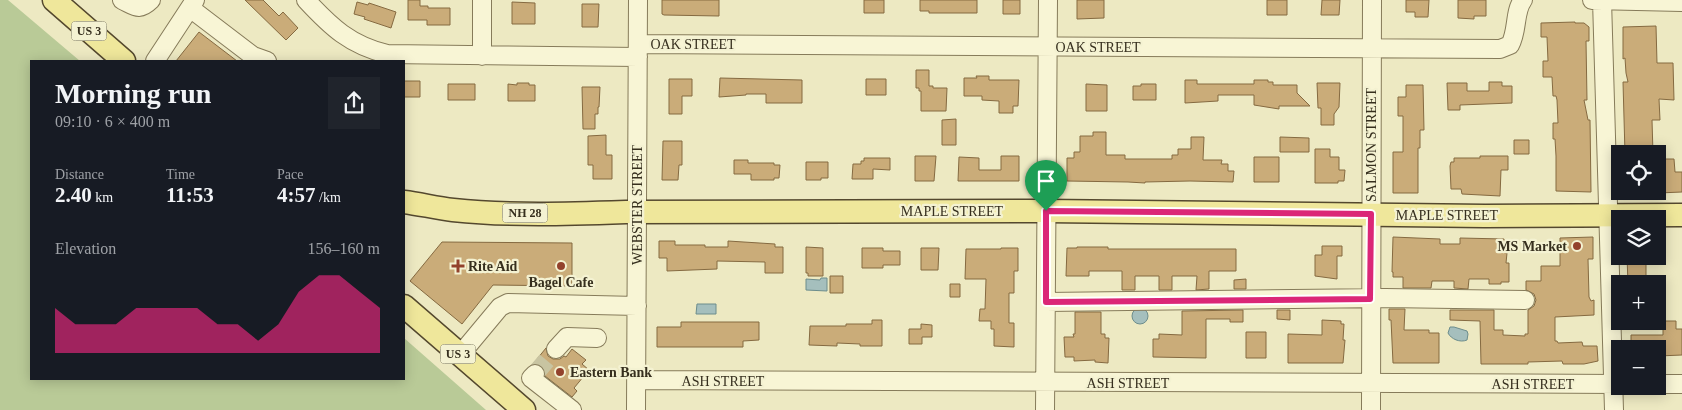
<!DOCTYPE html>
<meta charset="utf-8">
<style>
:root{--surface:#171b24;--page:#20242c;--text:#f1f3f6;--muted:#9ea1a6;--accent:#db2777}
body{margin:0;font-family:"Times New Roman",serif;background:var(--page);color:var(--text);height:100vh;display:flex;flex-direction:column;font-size:19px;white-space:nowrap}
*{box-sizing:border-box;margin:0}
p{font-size:16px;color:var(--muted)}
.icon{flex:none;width:28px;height:28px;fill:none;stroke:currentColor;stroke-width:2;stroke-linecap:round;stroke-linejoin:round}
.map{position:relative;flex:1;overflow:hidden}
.sheet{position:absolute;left:30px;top:60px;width:375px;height:320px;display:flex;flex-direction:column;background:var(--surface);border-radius:0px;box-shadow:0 2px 12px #0003}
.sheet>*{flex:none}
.tools{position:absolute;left:1611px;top:145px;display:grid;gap:10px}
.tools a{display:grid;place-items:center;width:55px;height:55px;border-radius:0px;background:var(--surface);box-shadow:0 2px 12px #0003;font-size:25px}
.pin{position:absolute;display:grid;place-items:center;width:42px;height:42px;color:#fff;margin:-51px -21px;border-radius:50% 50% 50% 0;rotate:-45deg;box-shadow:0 0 5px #0007}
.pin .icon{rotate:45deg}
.round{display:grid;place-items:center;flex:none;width:52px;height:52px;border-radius:0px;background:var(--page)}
.summary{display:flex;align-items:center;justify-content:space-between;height:85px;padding:0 25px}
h1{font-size:28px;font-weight:700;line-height:38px}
.figures{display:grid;grid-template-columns:repeat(3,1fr);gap:8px;height:85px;padding:5px 25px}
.figures div{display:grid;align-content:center}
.figures b{font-size:21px;font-weight:700}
.figures small{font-size:14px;font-weight:400}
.figures p{font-size:14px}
.chart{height:140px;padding:10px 25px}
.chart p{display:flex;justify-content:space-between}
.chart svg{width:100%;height:90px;margin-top:5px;fill:var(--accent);opacity:.7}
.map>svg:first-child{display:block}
.green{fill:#b9ca97}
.water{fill:#a5bfbd;stroke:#6c8d8c}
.building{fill:#caac79;stroke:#856a41}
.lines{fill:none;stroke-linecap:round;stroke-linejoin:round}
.minor-tunnel{stroke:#c8c4a1;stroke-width:18;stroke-dasharray:18 9;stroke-linecap:butt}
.minor-casing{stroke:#867b5a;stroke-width:20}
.major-casing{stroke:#54482e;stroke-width:25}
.minor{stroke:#f8f5d5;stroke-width:18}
.major{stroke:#efe79b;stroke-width:22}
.route-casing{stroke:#fff;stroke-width:10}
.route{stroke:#db2777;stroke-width:6}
.poi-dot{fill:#93422c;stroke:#f4f2d2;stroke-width:2}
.labels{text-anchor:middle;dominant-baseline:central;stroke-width:4.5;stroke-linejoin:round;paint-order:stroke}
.shield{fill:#f4f2d2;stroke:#6f6a54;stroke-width:1}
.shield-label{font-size:12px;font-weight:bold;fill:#362f1e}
.street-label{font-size:14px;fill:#362f1e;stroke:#f4f2d2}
.poi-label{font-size:14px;font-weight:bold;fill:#362f1e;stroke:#f4f2d2;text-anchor:start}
</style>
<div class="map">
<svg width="1682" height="410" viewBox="0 0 1682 410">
<rect width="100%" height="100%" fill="#ede9c2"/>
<path class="green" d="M 0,0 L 8,0 L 80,61 L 31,61 L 31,379 L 404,379 L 404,338 L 486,410 L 0,410 Z"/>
<path class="water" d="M 821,278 L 827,278 L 827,291 L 806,290 L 806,279 L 820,280 Z
M 697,304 L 716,304 L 716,314 L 696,314 Z
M1132 316a8 8 0 1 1 16 0a8 8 0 1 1-16 0Z
M 1450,327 L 1454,327 L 1467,331 L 1468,334 L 1467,340 C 1460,343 1451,339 1448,333 Z"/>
<path class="building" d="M 245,0 L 263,0 L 279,16 L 283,12 L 298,28 L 286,40 Z
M 408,0 L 420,0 L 420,6 L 428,6 L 428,8 L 450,8 L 450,25 L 427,25 L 427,20 L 408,20 Z
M 662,0 L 719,0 L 719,16 L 664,15 L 662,14 Z
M 864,0 L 884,0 L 884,13 L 864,13 Z
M 920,0 L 977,0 L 977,13 L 929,13 L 929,11 L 920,11 Z
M 1003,0 L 1020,0 L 1020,14 L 1003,14 Z
M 1077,0 L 1104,0 L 1104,18 L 1077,19 Z
M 1267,0 L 1287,0 L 1287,15 L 1267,15 Z
M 1322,0 L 1340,0 L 1339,15 L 1321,15 Z
M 1406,0 L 1429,0 L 1428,17 L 1415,17 L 1415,12 L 1406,12 Z
M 1458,0 L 1486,0 L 1486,16 L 1474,16 L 1474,19 L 1458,18 Z
M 357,2 L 368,5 L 369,3 L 396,12 L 391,28 L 364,19 L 365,17 L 354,14 Z
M 512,2 L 535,3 L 535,24 L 512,24 Z
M 582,4 L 599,4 L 598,27 L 582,27 Z
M 1575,22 L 1575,23 L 1584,23 L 1589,27 L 1589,41 L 1586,41 L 1587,100 L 1584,100 L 1588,120 L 1590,120 L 1591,192 L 1556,191 L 1556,156 L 1555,139 L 1553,139 L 1553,123 L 1558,123 L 1557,100 L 1556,96 L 1553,96 L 1552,77 L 1543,77 L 1543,61 L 1548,61 L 1547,37 L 1541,37 L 1541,23 Z
M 1656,26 L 1657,63 L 1673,63 L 1674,100 L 1659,99 L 1660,120 L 1652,120 L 1653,154 L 1625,154 L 1623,82 L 1628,82 L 1626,73 L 1625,58 L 1623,59 L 1623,27 Z
M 199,32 L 237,61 L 176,61 Z
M 916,70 L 929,70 L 929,86 L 933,86 L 933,88 L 947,88 L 946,111 L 921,111 L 921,91 L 919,91 L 919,88 L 916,88 Z
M 976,76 L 989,76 L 989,80 L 1019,80 L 1018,106 L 1013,106 L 1013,113 L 999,113 L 999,101 L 982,100 L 982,96 L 964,96 L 964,78 L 977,78 Z
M 720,78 L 802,80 L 802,103 L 766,103 L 766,94 L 746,94 L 746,95 L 719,97 Z
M 669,79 L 692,79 L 692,96 L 682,96 L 682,114 L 669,114 Z
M 866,79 L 886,79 L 886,95 L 866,95 Z
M 1185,80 L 1197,80 L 1197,84 L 1254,84 L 1254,80 L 1268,80 L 1268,82 L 1273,82 L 1273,85 L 1297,85 L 1297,93 L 1310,106 L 1279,106 L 1279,109 L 1254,105 L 1254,95 L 1218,95 L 1218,101 L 1185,103 Z
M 404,81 L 420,81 L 420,97 L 404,97 Z
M 1489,82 L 1502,82 L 1502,86 L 1512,86 L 1512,103 L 1460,105 L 1460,110 L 1448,110 L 1447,83 L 1467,83 L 1467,91 L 1489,91 Z
M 517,83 L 529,83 L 529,85 L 535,85 L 535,101 L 508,101 L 508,84 L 517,85 Z
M 1317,83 L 1340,83 L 1339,107 L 1334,114 L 1334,125 L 1321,125 L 1321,108 L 1318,108 Z
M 448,84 L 475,84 L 475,100 L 448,100 Z
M 1086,84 L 1107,85 L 1107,111 L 1086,111 Z
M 1141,84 L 1156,84 L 1156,100 L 1133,100 L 1133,86 L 1141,86 Z
M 1406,85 L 1423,85 L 1424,130 L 1420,130 L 1420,148 L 1418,148 L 1418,193 L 1393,193 L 1393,152 L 1403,152 L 1403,116 L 1398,116 L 1398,97 L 1406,97 Z
M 582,87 L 600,87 L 599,107 L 598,107 L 598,114 L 595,114 L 595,129 L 583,129 Z
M 956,119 L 956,145 L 942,145 L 942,120 Z
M 1093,132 L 1106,132 L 1106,155 L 1125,155 L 1125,159 L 1172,159 L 1172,155 L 1178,155 L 1178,149 L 1191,149 L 1191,137 L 1204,137 L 1203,160 L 1222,160 L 1221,164 L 1228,164 L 1228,171 L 1234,171 L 1233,182 L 1190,181 L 1145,182 L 1145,183 L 1128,182 L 1067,181 L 1067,158 L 1074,158 L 1074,152 L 1080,152 L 1080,136 L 1093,136 Z
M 606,135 L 606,155 L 612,155 L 612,179 L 593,179 L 593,165 L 588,165 L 588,136 Z
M 1280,137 L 1309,138 L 1309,152 L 1280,152 Z
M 1514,140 L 1529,140 L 1529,154 L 1514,154 Z
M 663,141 L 682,141 L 682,165 L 679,165 L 678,180 L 662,180 Z
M 1315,149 L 1330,149 L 1330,157 L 1339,157 L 1339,170 L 1345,170 L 1344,181 L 1338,181 L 1338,183 L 1315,183 Z
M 915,156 L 936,156 L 934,181 L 915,181 Z
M 1001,156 L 1019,156 L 1019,181 L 958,181 L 959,157 L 979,158 L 979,170 L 1001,170 Z
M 1480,156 L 1508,156 L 1508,170 L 1501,170 L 1500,196 L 1462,194 L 1461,189 L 1451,189 L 1450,166 L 1451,162 L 1454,162 L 1454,158 L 1480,158 Z
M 1254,157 L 1279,157 L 1279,182 L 1254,182 Z
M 864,158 L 890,158 L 890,170 L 873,169 L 873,179 L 852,179 L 853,164 L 861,164 L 861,161 L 864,161 Z
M 1658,159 L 1674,159 L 1675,172 L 1682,172 L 1682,192 L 1658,193 Z
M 734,160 L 748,160 L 748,163 L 774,163 L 774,165 L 780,165 L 779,178 L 774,178 L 774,180 L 751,180 L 751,174 L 734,174 Z
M 806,162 L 828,162 L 828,178 L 821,178 L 821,180 L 806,180 Z
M 1393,237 L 1440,239 L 1440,244 L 1460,244 L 1460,238 L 1504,239 L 1505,253 L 1507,253 L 1506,263 L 1509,263 L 1509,282 L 1501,282 L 1501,284 L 1489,284 L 1489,279 L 1469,279 L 1468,289 L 1454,288 L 1454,281 L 1432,281 L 1431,288 L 1403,288 L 1403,277 L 1393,277 L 1393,272 L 1392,272 Z
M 1593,237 L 1593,259 L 1588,259 L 1589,297 L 1591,301 L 1594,300 L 1594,315 L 1555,317 L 1555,341 L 1557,341 L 1558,343 L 1582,342 L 1583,346 L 1597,346 L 1598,361 L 1584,364 L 1563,364 L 1562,361 L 1528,362 L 1528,364 L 1481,364 L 1480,321 L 1450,320 L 1450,310 L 1494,310 L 1494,330 L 1503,330 L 1503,335 L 1525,336 L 1525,334 L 1528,334 L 1528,310 L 1534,306 L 1536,300 L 1534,294 L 1526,290 L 1526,281 L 1541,281 L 1541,266 L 1560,266 L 1560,238 Z
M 659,241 L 675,241 L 675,245 L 705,245 L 705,247 L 728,247 L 728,241 L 775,244 L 775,247 L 783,247 L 783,273 L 765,273 L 765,262 L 717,261 L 717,269 L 667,271 L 667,258 L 659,258 Z
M 442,242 L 572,243 L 572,286 L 493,285 L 462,324 L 410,281 Z
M 1322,246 L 1342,246 L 1342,256 L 1337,256 L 1337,279 L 1315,276 L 1315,255 L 1322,255 Z
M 806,247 L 823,248 L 823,276 L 808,276 L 808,273 L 806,273 Z
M 1077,247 L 1108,247 L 1108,249 L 1236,249 L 1236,271 L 1209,271 L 1209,289 L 1196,290 L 1197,276 L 1172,276 L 1172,290 L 1159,290 L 1159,276 L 1135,276 L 1135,290 L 1122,290 L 1122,271 L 1089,271 L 1089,276 L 1066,276 L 1067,248 L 1077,248 Z
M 862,248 L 883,248 L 883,251 L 900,251 L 900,265 L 883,265 L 883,268 L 862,268 Z
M 921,248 L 939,248 L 938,270 L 921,270 Z
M 1001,248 L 1018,248 L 1018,271 L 1014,271 L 1014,293 L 1009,293 L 1009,323 L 1014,323 L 1014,347 L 994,346 L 994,329 L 991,329 L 991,321 L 979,321 L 980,309 L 985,309 L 986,279 L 965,279 L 966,249 L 1001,249 Z
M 1627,256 L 1646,256 L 1646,284 L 1628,284 Z
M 830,276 L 843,276 L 843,293 L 830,293 Z
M 1246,279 L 1246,289 L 1234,289 L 1234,280 Z
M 950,284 L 960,284 L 960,297 L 950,297 Z
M 1389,309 L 1405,309 L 1404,330 L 1429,330 L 1429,333 L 1439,333 L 1439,363 L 1393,363 L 1391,320 L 1389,320 Z
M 1243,310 L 1243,322 L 1230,322 L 1230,319 L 1206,319 L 1206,358 L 1153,357 L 1153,339 L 1159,339 L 1159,334 L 1182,335 L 1182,311 Z
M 1277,310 L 1290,310 L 1290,320 L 1277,319 Z
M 1075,312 L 1101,312 L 1101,334 L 1105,334 L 1105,338 L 1109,338 L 1108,363 L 1095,362 L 1095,360 L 1074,361 L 1074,357 L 1065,357 L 1064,337 L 1074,337 L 1073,334 L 1075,334 Z
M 872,320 L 882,320 L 882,346 L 860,346 L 860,344 L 837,343 L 837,346 L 809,345 L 810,326 L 846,326 L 846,324 L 872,324 Z
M 1322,320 L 1341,321 L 1341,324 L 1344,324 L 1343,340 L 1345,340 L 1343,363 L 1288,363 L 1288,334 L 1322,335 Z
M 1663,321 L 1676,321 L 1676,329 L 1682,329 L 1682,355 L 1658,356 L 1658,349 L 1631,349 L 1631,335 L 1663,335 Z
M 681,322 L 759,322 L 759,340 L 743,341 L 743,347 L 657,347 L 657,327 L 681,327 Z
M 921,324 L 932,325 L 932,337 L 922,337 L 922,344 L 909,344 L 909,329 L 921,329 Z
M 1246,332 L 1266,332 L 1266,358 L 1246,358 Z
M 546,348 L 548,356 L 553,359 L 560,359 L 564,356 L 566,357 L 572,349 L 586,360 L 582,364 L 589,370 L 574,388 L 577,391 L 572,397 L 545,376 L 545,371 L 542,366 L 533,364 Z"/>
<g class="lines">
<path class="minor-tunnel" d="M 535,374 L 556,349"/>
<g class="minor-casing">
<path id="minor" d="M 122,0 C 135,6 139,12 151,0
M 306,0 C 331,27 350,45 387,54 L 638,57
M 1592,0 L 1682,2
M 1602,0 L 1614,410
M 190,8 L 253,56 L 267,61
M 638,44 L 1500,49 L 1510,45 C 1518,31 1514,11 1523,0
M 482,56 L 482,0
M 155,61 L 195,0
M 1046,302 L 1385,298 L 1525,300
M 556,349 L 567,337 L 597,338
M 460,355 L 500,307 L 508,303 L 637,306
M 535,374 L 531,378 L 572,410
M 637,380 L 1620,384
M 1658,384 L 1682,384
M 636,410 L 638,0
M 1045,410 L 1048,0
M 1371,410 L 1372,0"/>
</g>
<g class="major-casing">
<path id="major" d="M 54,0 L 124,61
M 404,202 C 420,204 436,208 453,210 C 510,216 568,214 626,212 L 1046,211 L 1485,216 L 1682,215
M 404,306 L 524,410"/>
</g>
<use href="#minor" class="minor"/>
<use href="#major" class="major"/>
</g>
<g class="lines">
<g class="route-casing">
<path id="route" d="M 1046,211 L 1371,214 L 1370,299 L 1046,302 Z"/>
</g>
<use href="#route" class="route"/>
</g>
<g class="poi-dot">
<circle cx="1577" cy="246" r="5"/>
<path d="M455.5 258.5h5v5h5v5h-5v5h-5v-5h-5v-5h5z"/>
<circle cx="561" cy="266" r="5"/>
<circle cx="560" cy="372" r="5"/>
</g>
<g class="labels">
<g class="shield">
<rect x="71.5" y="21.5" width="35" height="19" rx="4"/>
<rect x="502.5" y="203.5" width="45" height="19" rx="4"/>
<rect x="440.5" y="344.5" width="35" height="19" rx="4"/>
</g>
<g class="shield-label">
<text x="89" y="31">US 3</text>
<text x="525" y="213">NH 28</text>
<text x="458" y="354">US 3</text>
</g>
<g class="street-label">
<text x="693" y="44">OAK STREET</text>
<text x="1098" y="47">OAK STREET</text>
<text transform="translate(1371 145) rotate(-90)">SALMON STREET</text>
<text transform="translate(637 205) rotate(-90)">WEBSTER STREET</text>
<text x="952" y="211">MAPLE STREET</text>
<text x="1447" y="215">MAPLE STREET</text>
<text x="723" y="381">ASH STREET</text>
<text x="1128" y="383">ASH STREET</text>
<text x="1533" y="384">ASH STREET</text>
</g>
<g class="poi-label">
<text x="1567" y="246" text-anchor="end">MS Market</text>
<text x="468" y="266">Rite Aid</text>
<text x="561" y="282" text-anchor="middle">Bagel Cafe</text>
<text x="570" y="372">Eastern Bank</text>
</g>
</g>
</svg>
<div class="tools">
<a><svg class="icon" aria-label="locate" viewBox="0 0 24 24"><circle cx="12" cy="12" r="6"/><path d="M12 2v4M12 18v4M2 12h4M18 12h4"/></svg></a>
<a><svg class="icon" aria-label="layers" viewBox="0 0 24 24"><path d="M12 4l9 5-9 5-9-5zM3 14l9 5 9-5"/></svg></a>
<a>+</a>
<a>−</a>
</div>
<div class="pin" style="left:1046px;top:211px;background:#1e9e55"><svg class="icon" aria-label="arrive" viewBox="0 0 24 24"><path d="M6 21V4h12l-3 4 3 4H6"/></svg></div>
<section class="sheet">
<div class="summary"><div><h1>Morning run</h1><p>09:10 · 6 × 400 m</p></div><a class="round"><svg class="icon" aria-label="share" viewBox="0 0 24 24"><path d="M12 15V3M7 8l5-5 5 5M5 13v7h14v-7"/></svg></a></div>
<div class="figures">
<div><p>Distance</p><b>2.40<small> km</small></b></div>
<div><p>Time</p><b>11:53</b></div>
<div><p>Pace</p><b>4:57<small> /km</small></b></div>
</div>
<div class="chart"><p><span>Elevation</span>156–160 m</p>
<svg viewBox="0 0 160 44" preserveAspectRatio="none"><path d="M0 44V22L10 30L20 30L30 30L40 22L50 22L60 22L70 22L80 30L90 30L100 38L110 30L120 14L130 6L140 6L150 14L160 22V44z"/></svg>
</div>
</section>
</div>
